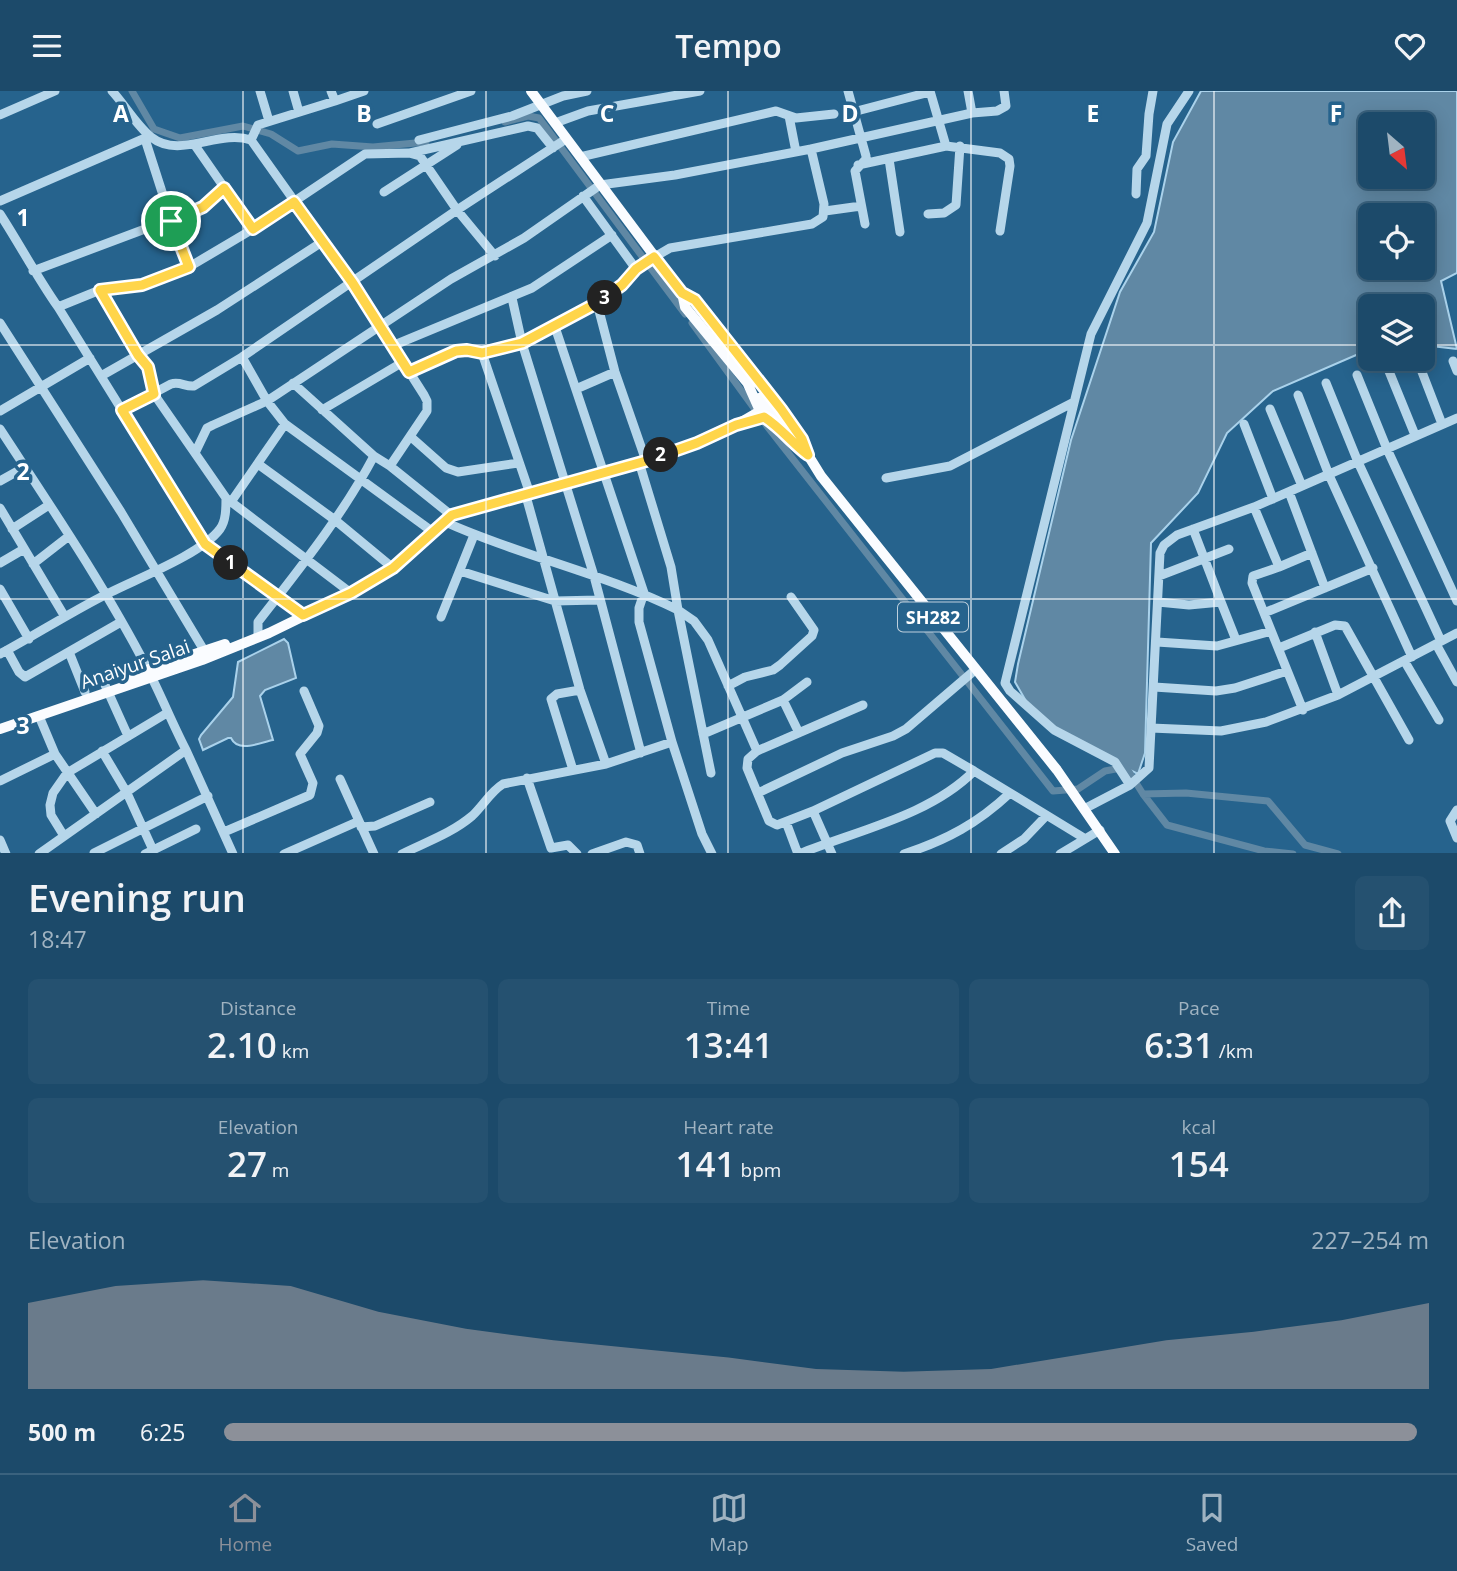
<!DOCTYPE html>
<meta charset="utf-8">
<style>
:root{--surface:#1c4a6a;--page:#255170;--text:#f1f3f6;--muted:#a0b3c1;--line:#3a627e;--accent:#8c9099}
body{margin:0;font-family:"Open Sans",sans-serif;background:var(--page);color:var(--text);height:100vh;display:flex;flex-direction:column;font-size:26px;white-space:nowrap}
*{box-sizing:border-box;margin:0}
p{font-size:23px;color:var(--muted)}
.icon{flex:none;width:38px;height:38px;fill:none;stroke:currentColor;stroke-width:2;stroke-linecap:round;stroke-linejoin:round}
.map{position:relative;height:762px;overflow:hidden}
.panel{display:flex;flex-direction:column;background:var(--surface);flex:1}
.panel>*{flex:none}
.needle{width:46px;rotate:152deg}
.buttons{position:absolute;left:1358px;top:21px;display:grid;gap:14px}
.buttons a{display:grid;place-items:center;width:77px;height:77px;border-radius:10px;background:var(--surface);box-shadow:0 4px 18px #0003,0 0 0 2px var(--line);font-size:35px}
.pin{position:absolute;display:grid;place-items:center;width:60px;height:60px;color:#fff;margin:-30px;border:4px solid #fff;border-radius:50%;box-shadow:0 2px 7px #0007}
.km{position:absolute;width:35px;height:35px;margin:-18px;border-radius:50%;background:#222;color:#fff;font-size:19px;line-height:35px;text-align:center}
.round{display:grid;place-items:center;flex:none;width:74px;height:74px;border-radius:10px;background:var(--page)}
.summary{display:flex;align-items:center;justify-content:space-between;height:119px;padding:0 28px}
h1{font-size:38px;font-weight:600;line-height:52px}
.stats{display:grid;grid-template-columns:repeat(3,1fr);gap:10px;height:119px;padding:7px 28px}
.stats div{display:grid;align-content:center;border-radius:10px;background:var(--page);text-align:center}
.stats b{font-size:35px;font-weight:600}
.stats small{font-size:19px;font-weight:400}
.stats p{font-size:19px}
.chart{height:196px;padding:14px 28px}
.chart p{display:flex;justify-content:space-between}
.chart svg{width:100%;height:126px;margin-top:7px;fill:var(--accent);opacity:.7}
ul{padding:0 28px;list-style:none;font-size:23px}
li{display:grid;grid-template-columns:112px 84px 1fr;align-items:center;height:52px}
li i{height:18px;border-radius:9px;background:var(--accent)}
header{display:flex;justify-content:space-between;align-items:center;height:91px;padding:0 28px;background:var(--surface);font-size:32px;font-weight:600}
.tab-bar{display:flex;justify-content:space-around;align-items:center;height:98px;border-top:2px solid var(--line);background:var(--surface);font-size:19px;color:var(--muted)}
.tab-bar a{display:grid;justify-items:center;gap:4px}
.tab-bar .current{color:var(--accent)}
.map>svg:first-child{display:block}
.water{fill:#6088a4;stroke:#aad2eb;stroke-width:2;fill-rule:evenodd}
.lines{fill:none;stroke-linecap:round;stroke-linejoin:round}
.canal{stroke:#6088a4;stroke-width:7}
.minor{stroke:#b6d6ea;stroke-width:9}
.major{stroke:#fafcff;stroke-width:10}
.route-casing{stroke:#fff;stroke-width:14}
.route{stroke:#ffd54a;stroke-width:9}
.grid{fill:none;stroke:#fff;stroke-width:2;stroke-opacity:0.55}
.labels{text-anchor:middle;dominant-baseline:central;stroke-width:7;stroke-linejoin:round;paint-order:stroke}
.shield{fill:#26638d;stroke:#bed0dd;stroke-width:2}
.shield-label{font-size:18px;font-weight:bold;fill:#fff}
.street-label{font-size:19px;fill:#fff;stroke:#26638d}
.grid-label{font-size:23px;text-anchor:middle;font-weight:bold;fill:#fff;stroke:#26638d;stroke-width:7;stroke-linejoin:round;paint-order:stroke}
</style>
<header><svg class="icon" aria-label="menu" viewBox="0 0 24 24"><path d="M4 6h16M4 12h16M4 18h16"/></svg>Tempo<svg class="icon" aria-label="heart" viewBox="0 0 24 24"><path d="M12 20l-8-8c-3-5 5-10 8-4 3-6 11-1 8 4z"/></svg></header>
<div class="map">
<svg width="1457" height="763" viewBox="0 0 1457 763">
<rect width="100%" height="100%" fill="#26638d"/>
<path class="water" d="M 1201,0 L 1457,0 L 1457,182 L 1441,190 L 1457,258 L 1423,254 L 1423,215 L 1370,215 L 1370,258 L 1273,300 L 1227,342 L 1198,402 L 1151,452 L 1145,662 L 1138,683 L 1059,643 L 1030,617 L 1015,591 L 1018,573 L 1071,349 L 1120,201 L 1154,141 L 1173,51 ZM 1370,33 L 1423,33 L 1423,86 L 1370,86 ZM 1370,124 L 1423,124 L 1423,177 L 1370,177 Z
M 284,548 L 288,552 L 296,587 L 265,599 L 260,605 L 273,649 C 259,652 238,662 231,647 L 228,647 L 203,659 L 199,648 L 201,644 L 233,606 L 238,571 Z"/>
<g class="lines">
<path class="canal" d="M 132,0 L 154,38 L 180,47 L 243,35 L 271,43 L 298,60 L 332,53 L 373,56 L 426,51
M 505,31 L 528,25 L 539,27 L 685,223
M 692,232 L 767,335 L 1053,700 L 1078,698 L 1105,680 L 1126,676 L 1143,703 L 1186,702 L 1268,710 L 1305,754 L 1338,763
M 1143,703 L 1167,734 L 1264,760 L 1293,763"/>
<path class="minor" d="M 112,0 C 125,14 136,34 151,46 C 180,69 218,38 251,49
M 260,0 L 269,30
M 293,0 L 299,21
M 331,0 L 335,10 L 258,34 L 251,49 L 352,191 L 424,304 L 427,310 L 427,320 L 390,375 L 451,424
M 848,0 L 866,65 L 866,68 L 855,80 L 865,133
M 930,0 L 946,55
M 968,0 L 972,22
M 335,10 L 364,0
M 853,21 L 930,1
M 0,24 L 55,0
M 789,25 L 796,61
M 555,32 L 588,20 L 700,0
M 377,33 L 471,0
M 145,48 L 171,129 L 189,176
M 419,49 L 512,25 L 563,5 L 587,0
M 194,53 L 253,138
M 410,62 L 528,35 L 537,37 L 553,57
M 580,66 L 776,20 L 796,27 L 834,23
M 889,68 L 900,141
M 858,74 L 946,55 L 1000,62 L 1009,68 L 1010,75 L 1000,140
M 384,101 L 457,54
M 1136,103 L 1137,78 L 1146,65 L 1149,23 L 1153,0
M 583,105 L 636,178
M 0,110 L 150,45
M 825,120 L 861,115
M 0,123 C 20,154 37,186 58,216 L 205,453 L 303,524
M 928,123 L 944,122 L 956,114 L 960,55
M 33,180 L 193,120 L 211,109 L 224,97
M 100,199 L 138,264 L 148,276 L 154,303 L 226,407 L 351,502
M 512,207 L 522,252 L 594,485 L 641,662
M 597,212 L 615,281 L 646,370
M 58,216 L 100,199 L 142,194 L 189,176 L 253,138 L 365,63 L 409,62 L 420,65 L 457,119 L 495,165
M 0,232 L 121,421 L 208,566
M 392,255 L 532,197 L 612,144
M 482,262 L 530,403
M 242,266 L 267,310 L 285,333 L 433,441
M 1384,268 L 1415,344
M 1417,268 L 1442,333
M 1453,270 L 1457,280
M 409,281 L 456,260 L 467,259 L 482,262 L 522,252 L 597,212 L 622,194 L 641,174 L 670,157 L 812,133 L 823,126 L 824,113 L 811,58
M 1357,284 L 1387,358 L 1457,510
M 101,285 L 217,219 L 322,151
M 293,292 L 374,365 L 390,375
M 1326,292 L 1358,371 L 1441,550
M 576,298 L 615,281
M 1298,304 L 1329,384 L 1412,566
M 1270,318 L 1302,395
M 122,319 L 171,293 C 180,290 185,296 194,295 L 242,266 L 457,119 L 566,48
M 322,319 L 403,271
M 0,320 L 90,267
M 1244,333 L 1273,408
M 0,338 C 51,416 104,494 147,577 C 161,604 172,632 186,659 L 39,763
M 411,346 L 446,377 L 458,381 L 518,372
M 195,362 L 207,337 L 213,334 L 267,310 L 451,188 L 524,147 L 600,94 L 675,84 L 811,58 L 972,22 L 997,20 L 1006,15 L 1004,0
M 639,371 L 671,476 L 678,519 L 694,530 L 708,549 L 757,660 L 748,668 L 747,677 L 769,730 L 777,734 L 813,720 L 832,763
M 258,373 L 335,429 L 393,477
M 886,387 L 950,375 L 1074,311
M 0,390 L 25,376
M 1289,401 L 1325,497
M 526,405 L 580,599 L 606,673
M 231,411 L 285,333
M 1254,416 L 1279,476 L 1253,485 L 1252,492 L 1303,619
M 0,417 L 65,526
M 443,430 C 520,465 603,482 678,519 L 711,682
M 12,438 L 49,414
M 1193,438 L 1221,511
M 0,472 L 24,458
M 33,473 L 69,445
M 1279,476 L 1312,462
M 460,480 L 555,510 L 598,509
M 1159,485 L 1229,458
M 0,498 L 29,548
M 1158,511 L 1189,514 L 1221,511 L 1236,549
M 1264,522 L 1373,477
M 441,526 L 474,444
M 1315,541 L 1338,604
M 258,543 L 258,531 C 300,477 342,425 374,365
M 1157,551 L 1217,555 L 1271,540
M 1436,553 L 1457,591
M 1279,557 L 1335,534 L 1345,535 L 1409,649
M 7,559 L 19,581 L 25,586 L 121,531
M 69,561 L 85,601
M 0,563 C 35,544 68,523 103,505 C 133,489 201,464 220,438 C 226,430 226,417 226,407
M 1405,571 L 1439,629
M 105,594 L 128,645
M 728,595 L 745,586 L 773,579 L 780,574 L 812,545 L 814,539 L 791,506
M 1154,596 L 1216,600 L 1235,597 L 1287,580
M 783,609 L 799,642
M 39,625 L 55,663 L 96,723
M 1151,637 L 1221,640 L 1266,631 L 1338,604 L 1457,542
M 703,643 L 783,609 L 807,591
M 672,651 L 702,743 L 712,763
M 186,659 L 233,763
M 102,660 L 127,702 L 153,759
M 757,660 L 863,614
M 573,679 L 551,608 L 557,603 L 580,599
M 527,687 L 551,757 L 568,754 L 577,763
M 340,688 L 359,730
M 0,690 L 55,663
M 1130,694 L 1115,671 L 1054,639 L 1010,600 L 1005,592 L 1091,243 L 1147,132 L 1167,33 L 1189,0
M 758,702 L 842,662 L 893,645 L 906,638 L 975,579
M 1084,718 L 1130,694 L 1149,677 L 1160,462 L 1164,454 L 1177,444 L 1254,416 L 1457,327
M 1457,719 L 1450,730 L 1457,747
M 813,720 L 935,662 L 943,662 L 974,680
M 786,731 L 798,763
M 361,736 L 375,735 L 430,711
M 224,741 L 310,704 L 313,692 L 300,663 L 317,642 L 319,635 L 304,600
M 64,745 L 51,724 L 50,714 L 53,702 L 67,682 L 167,622
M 0,749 L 6,763
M 94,762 L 208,705
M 145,763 L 196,738
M 284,763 L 359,730 L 374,763
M 402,763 C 426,751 452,742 472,725 C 483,715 490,701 503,693 L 606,673 L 672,651 L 639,531 L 639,517 L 644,502 L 555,236
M 592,763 L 626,751 L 637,754 L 640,763
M 799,763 C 858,739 929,725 974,680 L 1084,747
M 904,763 C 947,749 978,732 1010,702
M 1001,763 L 1024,748 L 1046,725
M 1060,763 L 1100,739"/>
<path class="major" d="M 531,0 L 682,202 L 685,216 L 750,295
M 682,202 L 695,209 L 781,318 L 802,349 L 808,364 L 821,385 L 1057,679 L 1115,763
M 759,307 L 794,354 L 808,364
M 128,585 L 225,553
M 0,638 L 202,569 L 269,542 L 351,502 L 393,477 L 451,424 L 646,370 L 697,352 L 736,334 L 760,320 L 747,291"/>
</g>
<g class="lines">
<g class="route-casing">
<path id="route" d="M 224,97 L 253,138 L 294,111 L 352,191 L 409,281 L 456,260 L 467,259 L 482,262 L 522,252 L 597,212 L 622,194 L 636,178 L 654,166 L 682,202 L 695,209 L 781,318 L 802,348 L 808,364 C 792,352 781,337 764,326 L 736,334 L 697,352 L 646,370 L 452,424 L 393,477 L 351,502 L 303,524 L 205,453 L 122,319 L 154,303 L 148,276 L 138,264 L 100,199 L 142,194 L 189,176 L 171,130 L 203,116 Z"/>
</g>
<use href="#route" class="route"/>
</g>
<path class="grid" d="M 243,0 L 243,763M 486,0 L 486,763M 728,0 L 728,763M 971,0 L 971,763M 1214,0 L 1214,763M 0,254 L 1370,254M 1423,254 L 1457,254M 0,508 L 1457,508"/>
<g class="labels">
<rect class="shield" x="898" y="511.5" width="70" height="29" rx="5"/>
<g class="shield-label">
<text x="933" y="526">SH282</text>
</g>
<g class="street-label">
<text transform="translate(135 573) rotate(-19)">Anaiyur Salai</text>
</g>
</g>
<g class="grid-label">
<text x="121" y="31">A</text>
<text x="364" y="31">B</text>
<text x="607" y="31">C</text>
<text x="850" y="31">D</text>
<text x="1093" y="31">E</text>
<text x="1336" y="31">F</text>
<text x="23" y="135">1</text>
<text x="23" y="389">2</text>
<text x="23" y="643">3</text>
</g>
</svg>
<div class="buttons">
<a><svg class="needle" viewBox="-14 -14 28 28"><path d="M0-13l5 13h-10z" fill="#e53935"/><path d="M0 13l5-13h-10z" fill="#a0b3c1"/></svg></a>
<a><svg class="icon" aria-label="locate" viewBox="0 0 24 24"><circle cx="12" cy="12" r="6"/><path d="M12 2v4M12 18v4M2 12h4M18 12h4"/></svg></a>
<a><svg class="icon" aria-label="layers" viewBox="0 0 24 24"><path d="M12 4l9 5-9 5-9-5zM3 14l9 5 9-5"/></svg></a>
</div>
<div class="pin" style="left:171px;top:130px;background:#1e9e55"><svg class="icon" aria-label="arrive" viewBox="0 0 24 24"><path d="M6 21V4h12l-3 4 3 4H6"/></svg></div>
<b class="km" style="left:231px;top:472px">1</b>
<b class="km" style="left:661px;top:364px">2</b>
<b class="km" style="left:605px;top:207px">3</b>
</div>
<section class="panel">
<div class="summary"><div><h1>Evening run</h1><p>18:47</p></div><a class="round"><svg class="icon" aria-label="share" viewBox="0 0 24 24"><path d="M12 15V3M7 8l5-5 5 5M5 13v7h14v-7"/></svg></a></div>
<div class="stats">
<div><p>Distance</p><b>2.10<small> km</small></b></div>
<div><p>Time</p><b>13:41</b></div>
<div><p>Pace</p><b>6:31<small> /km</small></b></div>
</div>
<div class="stats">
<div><p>Elevation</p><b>27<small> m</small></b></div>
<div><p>Heart rate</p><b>141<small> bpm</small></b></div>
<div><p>kcal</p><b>154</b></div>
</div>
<div class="chart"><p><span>Elevation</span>227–254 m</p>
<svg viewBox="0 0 160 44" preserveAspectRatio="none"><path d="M0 44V14L10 8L20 6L30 8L40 17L50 23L60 27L70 30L80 33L90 37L100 38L110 37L120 32L130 27L140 24L150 20L160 14V44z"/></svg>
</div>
<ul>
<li><b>500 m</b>6:25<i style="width:99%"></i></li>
</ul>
</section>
<nav class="tab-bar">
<a class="current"><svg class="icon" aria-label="home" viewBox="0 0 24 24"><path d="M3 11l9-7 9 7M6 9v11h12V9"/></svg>Home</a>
<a><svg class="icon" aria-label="map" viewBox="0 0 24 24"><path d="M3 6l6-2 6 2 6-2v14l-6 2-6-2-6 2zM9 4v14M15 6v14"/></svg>Map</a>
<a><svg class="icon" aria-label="saved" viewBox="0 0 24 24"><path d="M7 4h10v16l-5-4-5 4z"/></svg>Saved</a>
</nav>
